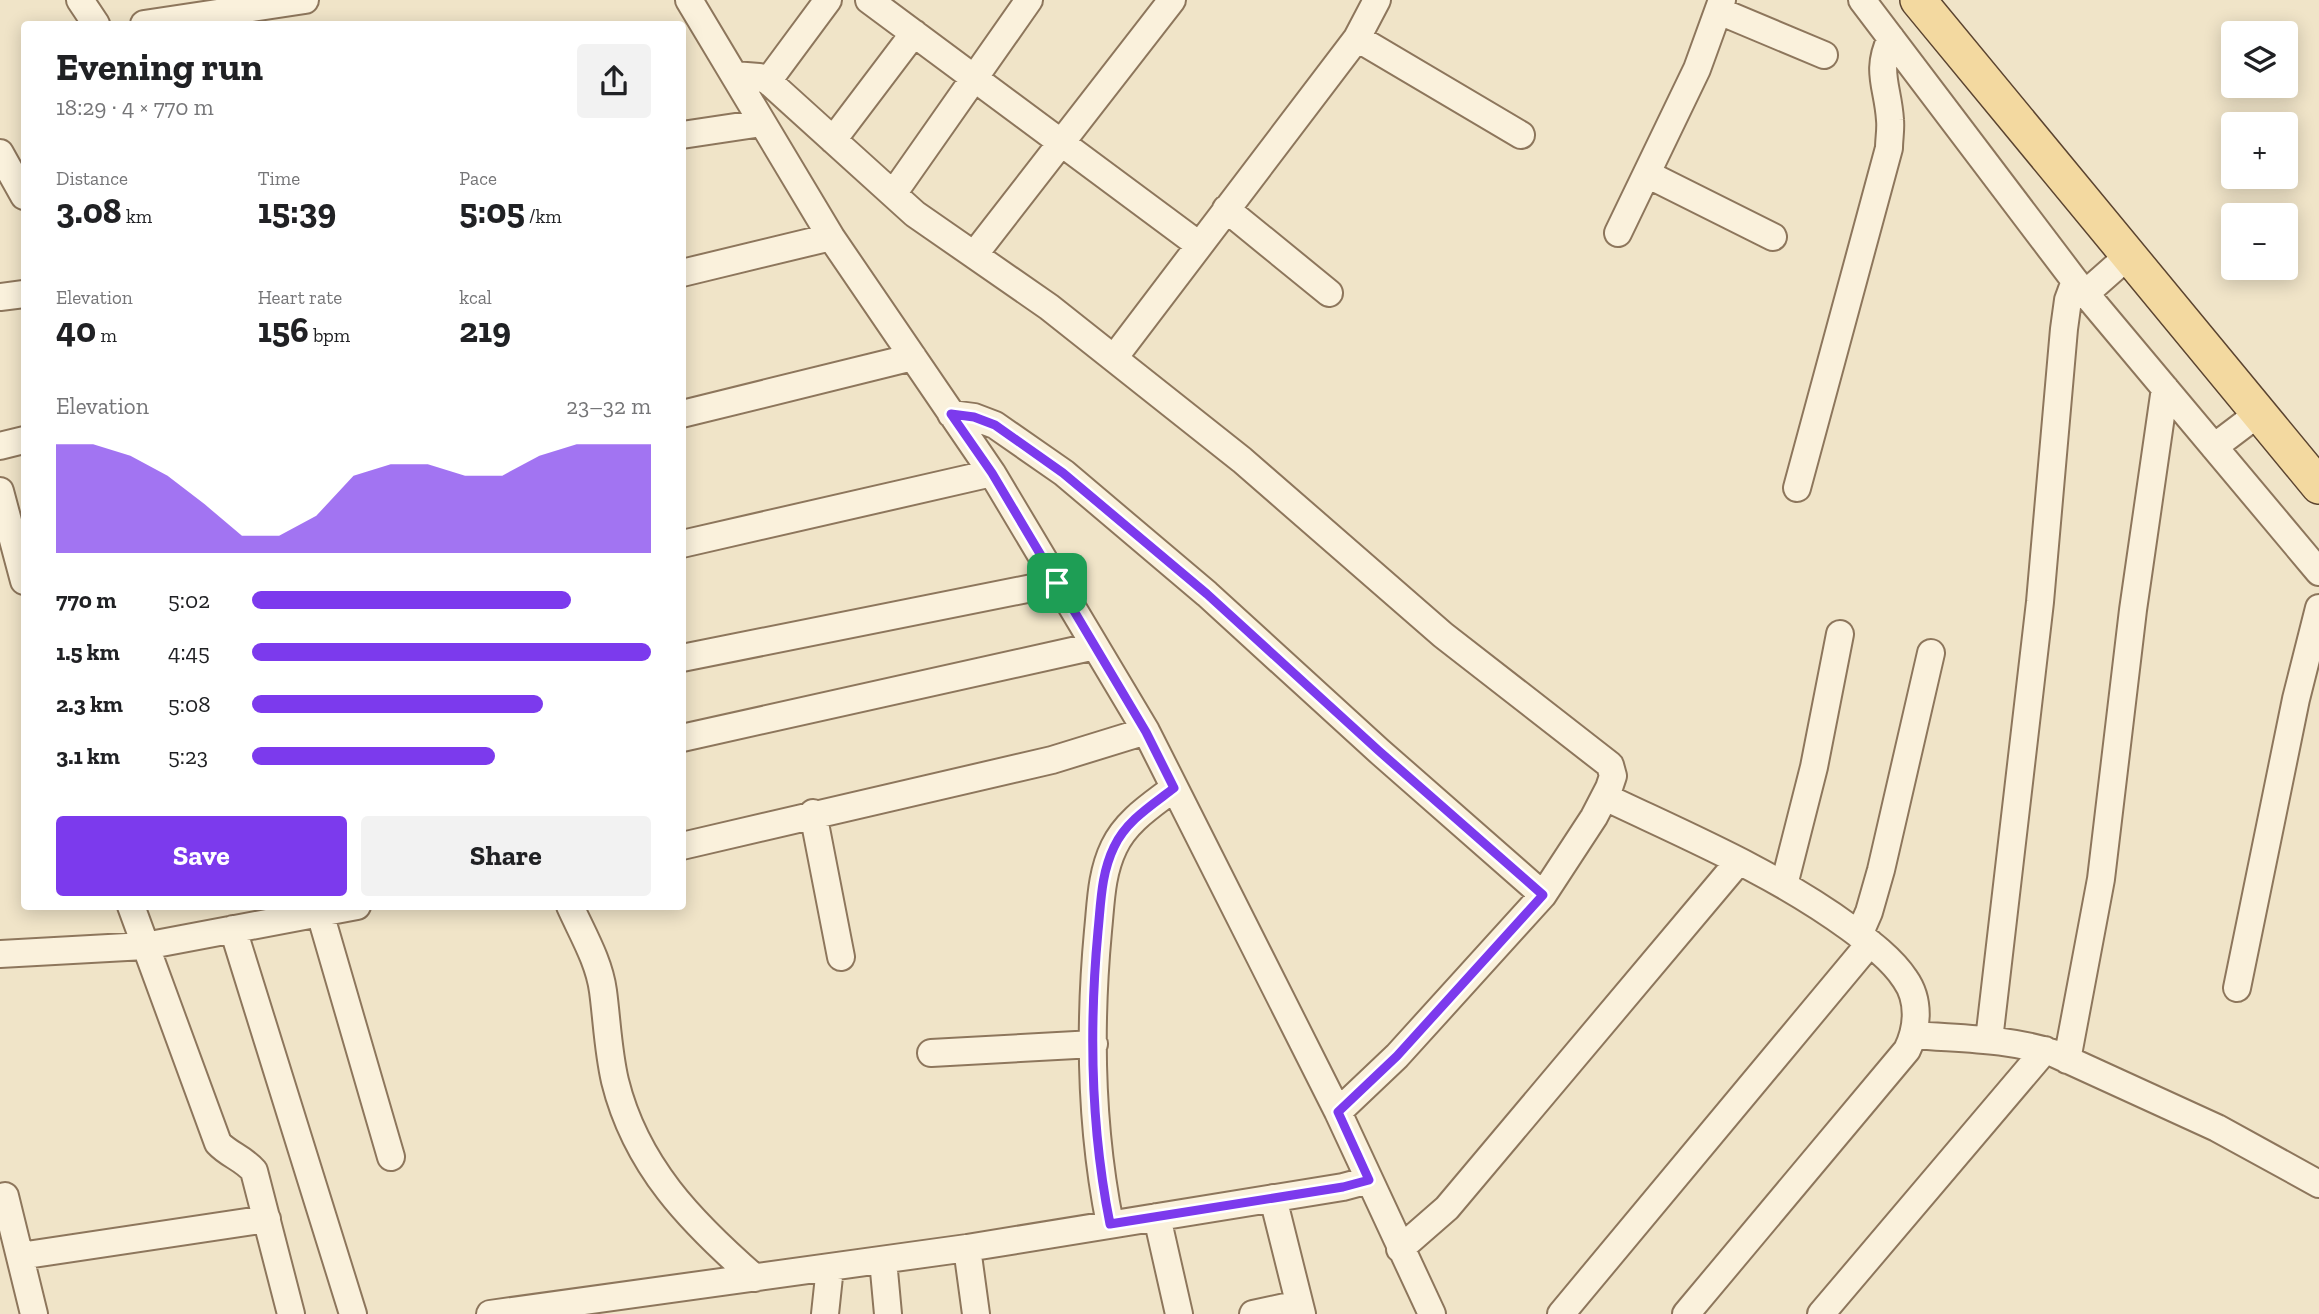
<!DOCTYPE html>
<meta charset="utf-8">
<style>
:root{--surface:#fff;--page:#f2f2f2;--text:#202124;--muted:#757577;--accent:#7c3aed}
body{margin:0;font-family:"Zilla Slab",serif;background:var(--page);color:var(--text);height:100vh;display:flex;flex-direction:column;font-size:26px;white-space:nowrap}
*{box-sizing:border-box;margin:0}
p{font-size:23px;color:var(--muted)}
.icon{flex:none;width:38px;height:38px;fill:none;stroke:currentColor;stroke-width:2;stroke-linecap:round;stroke-linejoin:round}
.map{position:relative;flex:1;overflow:hidden}
.drawer{position:absolute;left:21px;top:21px;width:665px;height:889px;display:flex;flex-direction:column;background:var(--surface);border-radius:7px;box-shadow:0 4px 18px #0003}
.drawer>*{flex:none}
.tools{position:absolute;left:2221px;top:21px;display:grid;gap:14px}
.tools a{display:grid;place-items:center;width:77px;height:77px;border-radius:7px;background:var(--surface);box-shadow:0 4px 18px #0003;font-size:35px}
.pin{position:absolute;display:grid;place-items:center;width:60px;height:60px;color:#fff;margin:-30px;border-radius:14px;box-shadow:0 4px 10px #0006}
.round{display:grid;place-items:center;flex:none;width:74px;height:74px;border-radius:7px;background:var(--page)}
.overview{display:flex;align-items:center;justify-content:space-between;height:119px;padding:0 35px}
h1{font-size:38px;font-weight:800;line-height:52px}
.metrics{display:grid;grid-template-columns:repeat(3,1fr);gap:10px;height:119px;padding:7px 35px}
.metrics div{display:grid;align-content:center}
.metrics b{font-size:35px;font-weight:800}
.metrics small{font-size:19px;font-weight:400}
.metrics p{font-size:19px}
.chart{height:196px;padding:14px 35px}
.chart p{display:flex;justify-content:space-between}
.chart svg{width:100%;height:126px;margin-top:7px;fill:var(--accent);opacity:.7}
.action{display:flex;gap:14px;margin-top:auto;padding:14px 35px}
.action a{flex:1;height:80px;border-radius:7px;background:var(--accent);color:#fff;font-size:28px;font-weight:800;line-height:80px;text-align:center}
.action a+a{background:var(--page);color:var(--text)}
ul{padding:0 35px;list-style:none;font-size:23px}
li{display:grid;grid-template-columns:112px 84px 1fr;align-items:center;height:52px}
li i{height:18px;border-radius:9px;background:var(--accent)}
.map>svg:first-child{display:block}
.lines{fill:none;stroke-linecap:round;stroke-linejoin:round}
.minor-casing{stroke:#8d765c;stroke-width:30}
.major-casing{stroke:#5b4430;stroke-width:38}
.minor{stroke:#faf1dc;stroke-width:26}
.major{stroke:#f3d9a0;stroke-width:35}
.route-casing{stroke:#fff;stroke-width:14}
.route{stroke:#7c3aed;stroke-width:9}
</style>
<div class="map">
<svg width="2319" height="1314" viewBox="0 0 2319 1314">
<rect width="100%" height="100%" fill="#f0e4c8"/>
<g class="lines">
<g class="minor-casing">
<path id="minor" d="M 80,0 L 96,24
M 689,0 L 831,237 L 992,473 L 1146,731 L 1338,1112 L 1432,1314
M 869,0 L 1199,245
M 1862,0 L 2075,281 L 2319,572
M 1719,11 L 1824,55
M 144,24 L 305,0
M 1357,38 L 1521,135
M 734,75 L 759,77 L 768,81 L 915,214 L 1049,307 L 1242,460 L 1443,635 L 1610,765 L 1613,776 L 1609,788 L 1594,817 L 1543,895 L 1397,1056 L 1338,1112
M 768,81 L 828,0
M 682,135 L 762,123
M 833,140 L 914,33
M 0,153 L 24,196
M 1647,174 L 1773,237
M 893,194 L 1029,0
M 1226,209 L 1329,293
M 1618,233 L 1697,69 L 1722,0
M 974,255 L 1172,0
M 682,273 L 831,237
M 2086,293 L 2129,255
M 0,297 L 24,294
M 1114,358 L 1357,38 L 1377,0
M 682,414 L 913,357
M 951,414 L 974,417 L 995,425 L 1064,473 L 1207,594 L 1379,751 L 1543,895
M 0,446 L 24,440
M 2214,447 L 2259,413
M 1797,488 L 1889,148 C 1889,139 1891,129 1890,120 C 1888,86 1875,72 1891,38
M 0,491 L 24,581
M 682,544 L 992,473
M 682,658 L 1057,583
M 682,738 L 1095,646
M 1605,797 C 1689,837 1775,873 1850,928 C 1869,942 1892,959 1905,979 C 1920,1000 1918,1028 1907,1050 L 1686,1314
M 813,813 L 841,957
M 682,846 L 1052,760 L 1146,731
M 1784,885 L 1814,767 L 1840,634
M 131,906 L 218,1143 C 229,1155 243,1158 254,1171 L 291,1314
M 570,906 C 582,933 599,961 603,991 C 607,1021 608,1051 615,1081 C 636,1166 691,1222 755,1278
M 320,913 L 391,1157
M 233,929 L 353,1314
M 1859,935 L 1869,912 L 1881,870 L 1931,653
M 0,954 L 145,946 L 357,906
M 2237,988 L 2296,699 L 2319,608
M 1914,1035 C 1961,1039 2007,1038 2053,1053 L 2217,1128 L 2319,1184
M 1989,1040 L 2040,602 L 2064,329 L 2068,300 L 2075,281
M 931,1053 L 1094,1044
M 2067,1060 L 2101,879 L 2133,610 L 2165,388
M 5,1196 L 34,1314
M 1273,1198 L 1302,1314
M 1157,1217 L 1179,1314
M 1110,1224 C 1091,1129 1089,1028 1098,931 C 1101,902 1101,874 1114,847 C 1126,821 1152,805 1174,788
M 967,1248 L 976,1314
M 1400,1249 L 1447,1208 L 1739,861
M 20,1256 L 267,1219
M 883,1260 L 888,1314
M 490,1314 L 967,1248 L 1343,1187 L 1369,1180
M 825,1314 L 830,1267
M 1253,1314 L 1299,1304
M 1561,1314 L 1870,943
M 1821,1314 L 2045,1050"/>
</g>
<g class="major-casing">
<path id="major" d="M 1918,0 L 2319,486"/>
</g>
<use href="#minor" class="minor"/>
<use href="#major" class="major"/>
</g>
<g class="lines">
<g class="route-casing">
<path id="route" d="M 951,414 L 974,417 L 995,425 L 1063,473 L 1207,594 L 1379,751 L 1543,895 L 1397,1056 L 1338,1112 L 1369,1180 L 1343,1187 L 1110,1224 C 1091,1129 1089,1028 1098,931 C 1101,902 1101,874 1114,847 C 1126,821 1152,805 1174,788 L 1146,732 L 992,473 Z"/>
</g>
<use href="#route" class="route"/>
</g>
</svg>
<div class="tools">
<a><svg class="icon" aria-label="layers" viewBox="0 0 24 24"><path d="M12 4l9 5-9 5-9-5zM3 14l9 5 9-5"/></svg></a>
<a>+</a>
<a>−</a>
</div>
<div class="pin" style="left:1057px;top:583px;background:#1e9e55"><svg class="icon" aria-label="arrive" viewBox="0 0 24 24"><path d="M6 21V4h12l-3 4 3 4H6"/></svg></div>
<section class="drawer">
<div class="overview"><div><h1>Evening run</h1><p>18:29 · 4 × 770 m</p></div><a class="round"><svg class="icon" aria-label="share" viewBox="0 0 24 24"><path d="M12 15V3M7 8l5-5 5 5M5 13v7h14v-7"/></svg></a></div>
<div class="metrics">
<div><p>Distance</p><b>3.08<small> km</small></b></div>
<div><p>Time</p><b>15:39</b></div>
<div><p>Pace</p><b>5:05<small> /km</small></b></div>
</div>
<div class="metrics">
<div><p>Elevation</p><b>40<small> m</small></b></div>
<div><p>Heart rate</p><b>156<small> bpm</small></b></div>
<div><p>kcal</p><b>219</b></div>
</div>
<div class="chart"><p><span>Elevation</span>23–32 m</p>
<svg viewBox="0 0 160 44" preserveAspectRatio="none"><path d="M0 44V6L10 6L20 10L30 17L40 27L50 38L60 38L70 31L80 17L90 13L100 13L110 17L120 17L130 10L140 6L150 6L160 6V44z"/></svg>
</div>
<ul>
<li><b>770 m</b>5:02<i style="width:80%"></i></li>
<li><b>1.5 km</b>4:45<i style="width:100%"></i></li>
<li><b>2.3 km</b>5:08<i style="width:73%"></i></li>
<li><b>3.1 km</b>5:23<i style="width:61%"></i></li>
</ul>
<div class="action"><a>Save</a><a>Share</a></div>
</section>
</div>
